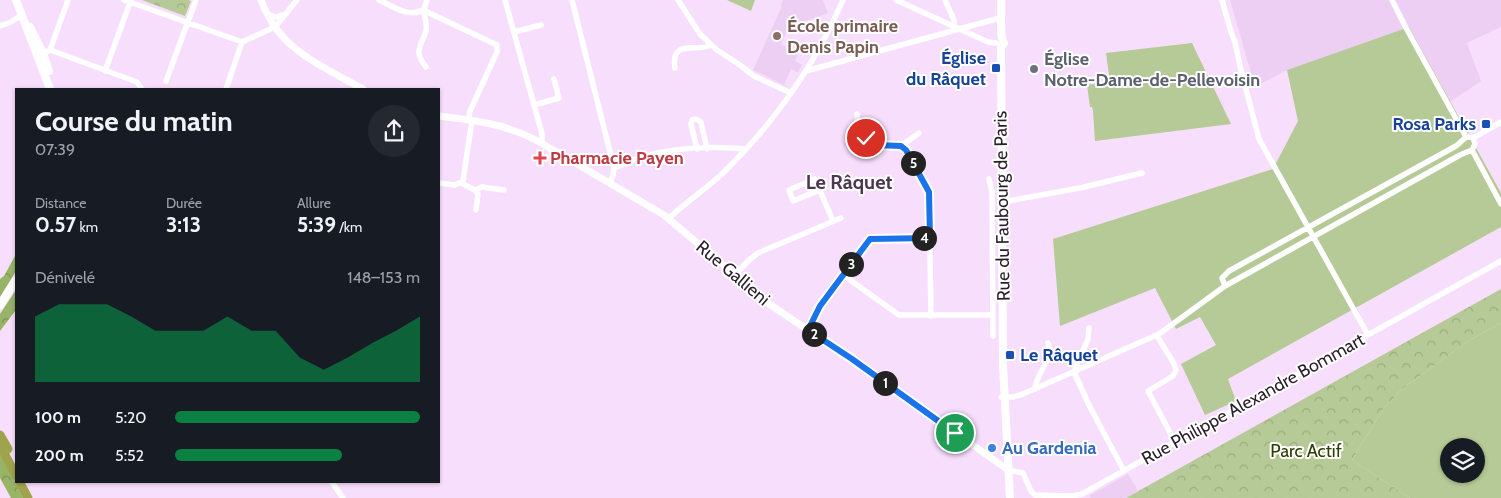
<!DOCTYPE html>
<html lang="fr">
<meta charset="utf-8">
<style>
:root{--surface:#171b24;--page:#242831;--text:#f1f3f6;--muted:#9ea1a6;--accent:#0b8043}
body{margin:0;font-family:Cabin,sans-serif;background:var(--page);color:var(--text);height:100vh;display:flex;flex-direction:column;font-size:19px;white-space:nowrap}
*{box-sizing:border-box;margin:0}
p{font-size:16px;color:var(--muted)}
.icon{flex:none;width:28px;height:28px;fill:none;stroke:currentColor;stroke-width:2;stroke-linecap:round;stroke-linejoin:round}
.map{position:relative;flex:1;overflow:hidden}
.side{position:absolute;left:15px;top:88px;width:425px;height:395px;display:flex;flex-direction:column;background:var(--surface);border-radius:0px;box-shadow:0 1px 4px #0004}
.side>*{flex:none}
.controls{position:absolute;left:1440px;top:438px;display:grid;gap:10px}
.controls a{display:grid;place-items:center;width:45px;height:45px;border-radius:50%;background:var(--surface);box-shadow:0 1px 4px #0004;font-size:25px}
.pin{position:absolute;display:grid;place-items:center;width:42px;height:42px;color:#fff;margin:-21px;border:2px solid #fff;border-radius:50%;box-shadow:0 1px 5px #0007}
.km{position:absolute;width:25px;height:25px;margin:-12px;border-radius:50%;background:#222;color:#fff;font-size:14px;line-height:25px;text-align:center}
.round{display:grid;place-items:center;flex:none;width:52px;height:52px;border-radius:26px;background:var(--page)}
.overview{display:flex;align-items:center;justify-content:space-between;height:85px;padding:0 20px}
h1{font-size:28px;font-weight:700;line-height:38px}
.stats{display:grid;grid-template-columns:repeat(3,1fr);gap:8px;height:85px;padding:5px 20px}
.stats div{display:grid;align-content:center}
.stats b{font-size:21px;font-weight:700}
.stats small{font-size:14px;font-weight:400}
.stats p{font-size:14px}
.chart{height:140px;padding:10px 20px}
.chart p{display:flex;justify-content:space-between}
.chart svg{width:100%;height:90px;margin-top:5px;fill:var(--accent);opacity:.7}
ul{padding:0 20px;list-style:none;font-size:16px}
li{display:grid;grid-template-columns:80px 60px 1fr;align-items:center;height:38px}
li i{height:12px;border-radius:6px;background:var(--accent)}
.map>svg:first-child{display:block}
.built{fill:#eecff4}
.green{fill:#b5ca96;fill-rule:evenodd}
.forest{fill:url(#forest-crowns)}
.park{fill:url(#park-crowns)}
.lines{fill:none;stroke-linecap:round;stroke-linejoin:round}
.minor{stroke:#fff;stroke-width:5.5}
.tertiary{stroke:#fff;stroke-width:7}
.secondary{stroke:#fff;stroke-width:8}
.trunk{stroke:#9fa44c;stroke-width:9}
.route-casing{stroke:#fff;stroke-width:10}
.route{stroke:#1a73e8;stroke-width:6}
.education-dot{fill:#8d6e63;stroke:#fff;stroke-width:2}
.transit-dot{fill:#1a4fb4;stroke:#fff;stroke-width:2}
.worship-dot{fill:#6b7280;stroke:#fff;stroke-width:2}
.health-dot{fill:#e0444e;stroke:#fff;stroke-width:2}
.shop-dot{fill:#3f7fe0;stroke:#fff;stroke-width:2}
.labels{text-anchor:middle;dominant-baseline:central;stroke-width:4;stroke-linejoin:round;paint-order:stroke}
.education-label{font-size:18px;font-weight:bold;fill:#785e54;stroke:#fff;text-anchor:start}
.transit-label{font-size:18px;font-weight:bold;fill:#164399;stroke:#fff;text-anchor:end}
.worship-label{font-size:18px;font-weight:bold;fill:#5b616d;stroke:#fff;text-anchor:start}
.health-label{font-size:18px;font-weight:bold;fill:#be3a42;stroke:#fff;text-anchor:start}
.street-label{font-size:18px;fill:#281f2a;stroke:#fff}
.shop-label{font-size:18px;font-weight:bold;fill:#366cbe;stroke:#fff;text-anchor:start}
.park-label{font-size:18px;fill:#2d3e03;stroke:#fff}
.quarter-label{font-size:20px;font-weight:bold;fill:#4d3852;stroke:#fff}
</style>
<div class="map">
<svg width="1501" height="498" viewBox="0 0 1501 498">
<defs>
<pattern id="forest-crowns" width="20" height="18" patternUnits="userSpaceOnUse" patternTransform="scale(1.25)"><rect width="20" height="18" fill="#97b467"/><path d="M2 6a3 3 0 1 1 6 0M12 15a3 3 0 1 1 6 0" fill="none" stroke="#7b9255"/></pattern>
<pattern id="park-crowns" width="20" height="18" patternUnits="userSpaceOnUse" patternTransform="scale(1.25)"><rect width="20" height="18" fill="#b5ca96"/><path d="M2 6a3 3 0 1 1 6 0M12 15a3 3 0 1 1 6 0" fill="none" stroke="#9cad81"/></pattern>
</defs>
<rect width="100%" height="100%" fill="#f8defd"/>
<path class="built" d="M 783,0 L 823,0 L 828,13 L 789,27 L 781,44 L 798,53 L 795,61 L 802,65 L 798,73 L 791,69 L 784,85 L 753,70 L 782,6 L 781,5 Z
M 1230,0 L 1501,0 L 1501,27 L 1467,43 L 1481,81 L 1450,102 L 1409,27 L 1287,70 L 1255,87 Z
M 1128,474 L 1138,491 L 1126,498 L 1091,498 L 1089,496 Z"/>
<path class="green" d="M 727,0 L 755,0 L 751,11 Z
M 1409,27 L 1501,193 L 1501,227 L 1228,379 L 1236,401 L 1205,415 L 1181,364 L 1216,345 L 1200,317 L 1176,329 L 1155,288 L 1060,326 L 1053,239 L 1273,169 L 1298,121 L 1287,70 Z
M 1192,43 L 1231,124 L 1095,141 L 1093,111 L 1092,107 L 1090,107 L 1087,85 L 1110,82 L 1106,53 Z
M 1501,323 L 1501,498 L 1410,498 L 1352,460 L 1383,409 L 1403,388 L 1470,340 ZM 1449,446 L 1476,446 L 1476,474 L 1449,474 Z"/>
<path class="forest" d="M 16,254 L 16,271 L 0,297 L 0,279 L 4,276 Z
M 16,290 L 16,310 L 0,331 L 0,314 Z
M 0,454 L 23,498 L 11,498 L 0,478 Z"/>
<path class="park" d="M 142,0 L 188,0 L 191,1 L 185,16 Z
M 1501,289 L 1501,323 L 1470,340 L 1403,388 L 1383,409 L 1352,460 L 1410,498 L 1126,498 Z"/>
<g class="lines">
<path class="minor" d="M 124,0 L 242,42 L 275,27 L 297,0
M 379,0 C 392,6 408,18 423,10 L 497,45 L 497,52 L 470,111 L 468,120
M 505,0 L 542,134 L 542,143
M 572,0 L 614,168 L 613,175 L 610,183
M 678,0 L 700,34 L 717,50 L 740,65 L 754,76 L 791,93
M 896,0 L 988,42 L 996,43
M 945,0 L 954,20 L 954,26
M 1222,0 L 1231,32 L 1235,42 L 1240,66 L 1259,139 L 1368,335
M 1392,0 L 1405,26 L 1466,137
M 267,14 L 276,17 L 286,14
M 0,26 L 9,23 L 22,15
M 514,32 L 541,25
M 50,50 L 137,82 L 142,89
M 48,51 L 50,50 L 68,0
M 426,67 C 423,63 420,59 419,54 C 418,45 424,39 426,31 C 428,17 420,16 427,0
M 675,68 C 670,38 698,53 711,45
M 105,71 L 131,0
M 806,71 L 996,19 L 1002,18
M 166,81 L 196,0
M 226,89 L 242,42
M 534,105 L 559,98 L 554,79
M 857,114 L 858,135 L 861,140
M859 146a8 8 0 1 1 16 0a8 8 0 1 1-16 0Z
M 1473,138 L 1501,122
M 875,145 L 898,145 L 904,148 L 929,192 L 931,316
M 901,146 L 919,133
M 697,149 L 691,124 L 692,120 L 696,119 L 701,122 L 707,149
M 1472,150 L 1501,204
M 614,168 C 625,164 637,158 650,155 C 678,147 717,146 746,149
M 989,179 L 992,192 L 993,336
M 439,183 L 455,185 L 463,181 L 472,120
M 461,183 L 475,190 L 482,187 L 504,190
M 475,190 L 478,194 L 476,210
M 820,190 L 793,201 L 789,190 L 815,179 L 833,221
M 1002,202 L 1080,188 L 1142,173
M 668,219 C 686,202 706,189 724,172 C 774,123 815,65 843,0
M 735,275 L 749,260 L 758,253 L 841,218
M 843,275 L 899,315 L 993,315
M 1225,286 L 1222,278 L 1229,271 L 1456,146 C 1462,142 1465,134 1473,138
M 1089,328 L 1088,339 L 1074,372 L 1089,405 L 1124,471
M 808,330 L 820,306 L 870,239 L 930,238
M 1157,335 C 1162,347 1174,359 1176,370 L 1173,376 L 1148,391 L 1175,442
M 1035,389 C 1036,373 1053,361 1048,343
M 1001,397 L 1013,397 L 1023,394 L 1159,334 L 1225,286 L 1460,155 L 1472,150 L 1475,144 L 1473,138
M 1008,470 L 1023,473 L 1031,491 L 1035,495 L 1072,496 L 1082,494 L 1501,261
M 331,481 L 343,498"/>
<path class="tertiary" d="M 261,0 C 279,50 320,65 363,89
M 439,116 C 473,120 505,124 536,140 L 664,215 L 772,306 L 856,362 L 1008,470"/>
<path class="secondary" d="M 16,0 L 50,89
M 1001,0 C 1002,11 999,37 1004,43 L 1001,47 L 1003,365 L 1010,498
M 30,27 L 43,53 L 49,71
M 0,305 L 16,280"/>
<path class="trunk" d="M 0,435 L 8,449
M 0,445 L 16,476
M 19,481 L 28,498"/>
</g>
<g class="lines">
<g class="route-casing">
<path id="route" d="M 866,138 L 872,139 L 875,145 L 901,146 L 906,150 L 929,192 L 930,238 L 870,239 L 820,306 L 808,330 L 852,359 L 955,433"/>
</g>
<use href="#route" class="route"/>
</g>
<circle class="education-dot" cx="777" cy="36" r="5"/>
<g class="transit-dot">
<rect x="991" y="63" width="10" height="10" rx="2.5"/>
<rect x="1481" y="119" width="10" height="10" rx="2.5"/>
<rect x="1005" y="350" width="10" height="10" rx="2.5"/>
</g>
<circle class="worship-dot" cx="1034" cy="69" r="5"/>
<path class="health-dot" d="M537.5 150.5h5v5h5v5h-5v5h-5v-5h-5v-5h5z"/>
<circle class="shop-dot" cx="992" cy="448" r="5"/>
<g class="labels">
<g class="education-label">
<text x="787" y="26">École primaire<tspan x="787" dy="21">Denis Papin</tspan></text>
</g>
<g class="transit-label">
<text x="986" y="58">Église<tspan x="986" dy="21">du Râquet</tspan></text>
<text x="1476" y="124">Rosa Parks</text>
<text x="1020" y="355" text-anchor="start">Le Râquet</text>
</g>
<g class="worship-label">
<text x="1044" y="59">Église<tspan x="1044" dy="21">Notre-Dame-de-Pellevoisin</tspan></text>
</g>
<g class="health-label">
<text x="550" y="158">Pharmacie Payen</text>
</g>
<g class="street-label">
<text transform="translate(1002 206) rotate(-91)">Rue du Faubourg de Paris</text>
<text transform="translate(733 273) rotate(40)">Rue Gallieni</text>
<text transform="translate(1253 399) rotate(-29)">Rue Philippe Alexandre Bommart</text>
</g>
<g class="shop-label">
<text x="1002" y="448">Au Gardenia</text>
</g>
<g class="park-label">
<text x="1306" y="451">Parc Actif</text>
</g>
<g class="quarter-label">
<text x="849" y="182">Le Râquet</text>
</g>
</g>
</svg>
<div class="controls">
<a><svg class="icon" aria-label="layers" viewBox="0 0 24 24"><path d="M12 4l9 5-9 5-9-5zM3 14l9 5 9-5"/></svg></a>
</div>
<div class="pin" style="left:955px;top:433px;background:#1e9e55"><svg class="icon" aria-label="arrive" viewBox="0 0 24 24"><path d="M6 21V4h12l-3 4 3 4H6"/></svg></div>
<div class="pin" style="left:866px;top:138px;background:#d93025"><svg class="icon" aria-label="check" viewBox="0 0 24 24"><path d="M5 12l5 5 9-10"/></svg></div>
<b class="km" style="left:885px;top:383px">1</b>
<b class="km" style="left:814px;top:334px">2</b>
<b class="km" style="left:851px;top:264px">3</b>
<b class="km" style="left:924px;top:238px">4</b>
<b class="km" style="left:913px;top:163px">5</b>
<section class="side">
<div class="overview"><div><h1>Course du matin</h1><p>07:39</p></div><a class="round"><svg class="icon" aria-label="share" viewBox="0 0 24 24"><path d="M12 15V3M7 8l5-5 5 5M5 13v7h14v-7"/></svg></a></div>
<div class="stats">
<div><p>Distance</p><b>0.57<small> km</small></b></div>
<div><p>Durée</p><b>3:13</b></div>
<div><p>Allure</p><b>5:39<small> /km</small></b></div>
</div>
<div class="chart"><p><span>Dénivelé</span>148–153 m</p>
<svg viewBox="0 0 160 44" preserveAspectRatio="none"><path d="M0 44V12L10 6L20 6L30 6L40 12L50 19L60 19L70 19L80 12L90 19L100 19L110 32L120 38L130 32L140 25L150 19L160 12V44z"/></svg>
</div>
<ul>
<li><b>100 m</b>5:20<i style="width:100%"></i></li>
<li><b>200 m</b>5:52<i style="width:68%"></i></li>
</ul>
</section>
</div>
